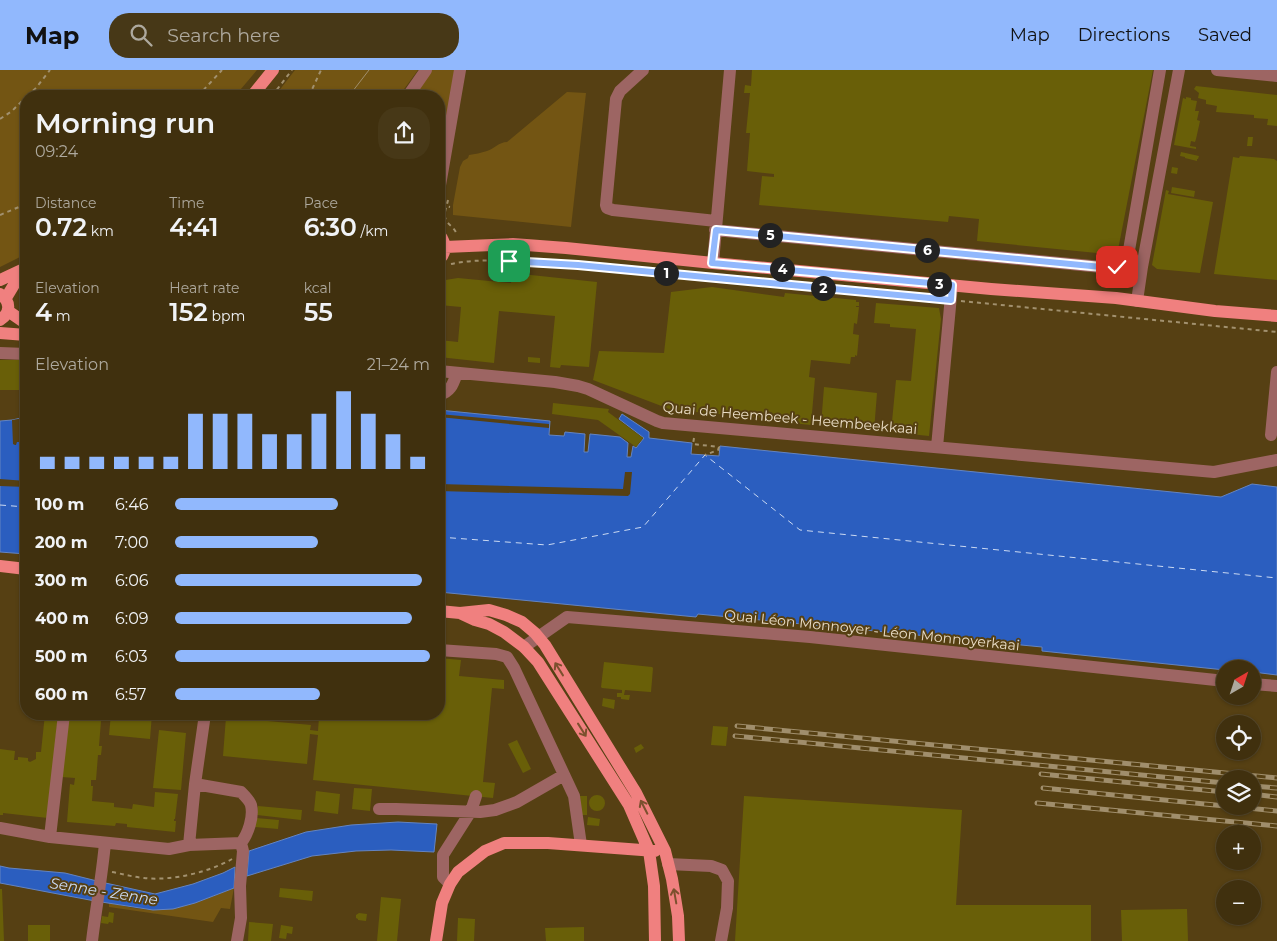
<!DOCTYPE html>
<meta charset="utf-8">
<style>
:root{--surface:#40300e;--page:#473817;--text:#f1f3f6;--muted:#aea99e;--line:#594b2e;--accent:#91b8fd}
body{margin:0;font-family:Montserrat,sans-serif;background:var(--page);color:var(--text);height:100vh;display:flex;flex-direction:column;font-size:19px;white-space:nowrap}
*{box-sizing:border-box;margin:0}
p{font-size:16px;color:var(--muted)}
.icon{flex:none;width:28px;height:28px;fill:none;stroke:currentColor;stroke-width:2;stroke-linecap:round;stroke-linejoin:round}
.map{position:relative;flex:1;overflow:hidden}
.drawer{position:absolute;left:20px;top:20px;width:425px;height:630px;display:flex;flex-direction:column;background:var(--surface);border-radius:20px;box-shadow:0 1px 4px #0004,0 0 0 1px var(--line)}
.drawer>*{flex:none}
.needle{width:32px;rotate:39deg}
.controls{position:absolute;left:1216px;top:590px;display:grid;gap:10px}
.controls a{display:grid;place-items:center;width:45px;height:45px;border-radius:50%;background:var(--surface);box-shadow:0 1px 4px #0004,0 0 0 1px var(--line);font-size:25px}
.pin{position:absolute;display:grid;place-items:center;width:42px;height:42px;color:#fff;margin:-21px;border-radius:10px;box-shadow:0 2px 8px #0006}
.km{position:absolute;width:25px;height:25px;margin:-12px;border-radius:50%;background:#222;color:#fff;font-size:14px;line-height:25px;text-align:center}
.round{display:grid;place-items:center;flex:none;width:52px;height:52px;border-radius:20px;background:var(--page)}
.summary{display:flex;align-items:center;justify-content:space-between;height:85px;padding:0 15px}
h1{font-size:28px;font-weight:600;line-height:38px}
.metrics{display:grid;grid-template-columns:repeat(3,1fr);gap:8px;height:85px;padding:5px 15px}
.metrics div{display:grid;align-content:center}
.metrics b{font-size:25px;font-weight:600}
.metrics small{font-size:14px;font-weight:400}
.metrics p{font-size:14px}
.chart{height:140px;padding:10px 15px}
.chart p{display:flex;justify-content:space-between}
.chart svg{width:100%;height:90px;margin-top:5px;stroke:var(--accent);stroke-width:6}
ul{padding:0 15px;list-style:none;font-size:16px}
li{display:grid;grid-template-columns:80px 60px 1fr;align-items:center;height:38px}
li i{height:12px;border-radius:6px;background:var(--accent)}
header{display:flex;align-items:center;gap:30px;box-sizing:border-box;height:70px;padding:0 25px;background:var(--accent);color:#111}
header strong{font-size:24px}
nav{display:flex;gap:28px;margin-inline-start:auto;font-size:18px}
.search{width:350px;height:45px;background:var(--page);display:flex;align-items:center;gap:12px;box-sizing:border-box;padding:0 18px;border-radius:20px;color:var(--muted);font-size:19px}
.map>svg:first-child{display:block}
.green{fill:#735513}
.water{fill:#2b5ebf;stroke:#6484c1}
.pier{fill:#564013}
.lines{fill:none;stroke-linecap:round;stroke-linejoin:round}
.ferry{stroke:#cbdaf3;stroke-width:1;stroke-dasharray:6 5;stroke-linecap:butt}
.building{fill:#695f08}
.path{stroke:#a2916f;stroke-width:2;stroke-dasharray:4 4;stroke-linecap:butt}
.minor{stroke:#9d6563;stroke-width:12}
.major{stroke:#f0807f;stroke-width:12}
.tram{stroke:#a08e6c;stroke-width:1}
.rail-casing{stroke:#a08e6c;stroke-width:5}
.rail{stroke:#564013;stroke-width:3;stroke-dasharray:9;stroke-linecap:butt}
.oneway{stroke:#7c502e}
.route-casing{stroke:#fff;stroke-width:10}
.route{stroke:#91b8fd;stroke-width:6}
.labels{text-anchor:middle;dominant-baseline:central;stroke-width:4;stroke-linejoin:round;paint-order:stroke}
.street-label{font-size:14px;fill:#e9dcc5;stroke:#564013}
.water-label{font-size:15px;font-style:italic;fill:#cbdaf3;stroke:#564013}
</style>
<header>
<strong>Map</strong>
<div class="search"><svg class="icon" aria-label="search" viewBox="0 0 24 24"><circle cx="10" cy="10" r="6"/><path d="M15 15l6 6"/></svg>Search here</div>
<nav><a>Map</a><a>Directions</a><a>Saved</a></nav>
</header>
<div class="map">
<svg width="1277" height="871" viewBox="0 0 1277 871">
<rect width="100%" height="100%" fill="#564013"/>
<path class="green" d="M 0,0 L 257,0 L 235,26 L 26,26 L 26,184 L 0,197 Z
M 295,0 L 418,0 L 399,26 L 275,26 Z
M 431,0 L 455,0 L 439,92 L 439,26 L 413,26 Z
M 567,22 L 586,23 L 571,157 L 453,145 L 453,135 L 460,97 L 463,91 L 468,88 L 469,85 C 475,84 481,83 487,81 C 494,79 499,72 507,72 Z
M 26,211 L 26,249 C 25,248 21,244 21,243 C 17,235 20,217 26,211 Z
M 234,818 L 230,839 L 221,838 L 213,852 L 109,837 L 109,833 C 124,836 140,840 155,840 C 183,840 208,828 234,818 Z"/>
<path class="water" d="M 439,340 L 550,351 L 549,365 L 564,366 L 565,362 L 585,364 L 584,382 L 588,382 L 590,364 L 620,367 L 628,373 L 627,387 L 631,387 L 633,376 L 636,378 L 644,368 L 619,349 L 622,344 L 649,362 L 649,368 L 692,373 L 691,384 L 719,386 L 720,376 L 1221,427 L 1252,414 L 1277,417 L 1277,605 L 1253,602 L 1252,599 L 1225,600 L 1042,581 L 1042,577 L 698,544 L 696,547 L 439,522 Z
M 26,347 L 26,484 L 0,482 L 0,351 L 12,350 Z
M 398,752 L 437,754 L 434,782 L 391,780 L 356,781 L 312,786 L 247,806 L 249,781 L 306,762 L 351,755 Z
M 0,796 L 9,798 L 65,803 L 101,812 L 155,824 L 193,814 L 223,803 L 235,797 L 234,818 L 195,833 L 173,839 L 153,840 L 95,831 L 0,813 Z"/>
<path class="pier" d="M 439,344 L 549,354 L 549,358 L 439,347 Z
M 24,348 L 26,374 L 24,374 L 24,372 L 17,372 L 16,375 L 15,375 L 13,374 L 12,350 Z
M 625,402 L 632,402 L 630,424 L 628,426 L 439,421 L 439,414 L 623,419 Z
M 0,409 L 26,411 L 26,417 L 0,416 Z"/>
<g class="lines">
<path class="ferry" d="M 0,435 L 26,437
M 439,467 L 547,475 L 643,457 L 705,385 L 800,460 L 1277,508"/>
</g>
<path class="building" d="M 752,0 L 1153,0 L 1117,185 L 977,171 L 979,149 L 949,146 L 948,152 L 759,135 L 762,106 L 774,107 L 774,104 L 747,101 L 750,63 L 746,63 L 750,23 L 744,23 L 745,15 L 751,16 Z
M 1196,16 L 1277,25 L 1277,56 L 1267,55 L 1268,49 L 1254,48 L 1254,45 L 1216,42 L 1217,36 L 1206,34 L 1206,30 L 1198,28 L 1199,23 L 1194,19 Z
M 1186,27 L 1191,28 L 1191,30 L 1197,31 L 1195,41 L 1199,41 L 1197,50 L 1200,51 L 1196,69 L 1195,72 L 1191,71 L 1190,76 L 1196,77 L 1196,79 L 1174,75 L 1183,28 L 1186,29 Z
M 1248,67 L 1253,67 L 1252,76 L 1247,76 Z
M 1181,82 L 1199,86 L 1198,89 L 1197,89 L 1197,91 L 1185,88 L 1185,87 L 1180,86 Z
M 1240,86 L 1274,89 L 1277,91 L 1277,210 L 1214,204 L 1233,87 L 1239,88 Z
M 1172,97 L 1178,98 L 1177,104 L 1171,103 Z
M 1172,117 L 1195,121 L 1194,127 L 1171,123 Z
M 1166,120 L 1169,121 L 1168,124 L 1213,132 L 1200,203 L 1157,199 L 1152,195 Z
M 512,203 L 597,212 L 589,297 L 561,295 L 560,298 L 550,297 L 555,246 L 499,241 L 494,293 L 439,287 L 439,270 L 458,272 L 461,237 L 439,235 L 439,211 L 458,208 L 511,213 Z
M 712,217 L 784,227 L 785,223 L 856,230 L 856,232 L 859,232 L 859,236 L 856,236 L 856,237 L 859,237 L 857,254 L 854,253 L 853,264 L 859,265 L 857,286 L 855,285 L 855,287 L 851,287 L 850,294 L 811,290 L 809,307 L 815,308 L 811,355 L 773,351 L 774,349 L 672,340 L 593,310 L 599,281 L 664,283 L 671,222 Z
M 876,233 L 939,238 L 941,249 L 929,366 L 891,362 L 896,310 L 911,311 L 916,259 L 890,257 L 890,254 L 874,253 Z
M 528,287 L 540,288 L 540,293 L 528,292 Z
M 0,290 L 26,290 L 26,320 L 0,320 Z
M 824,317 L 877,323 L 874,361 L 821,355 Z
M 553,333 L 609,339 L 608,342 L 643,368 L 636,377 L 598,350 L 552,344 Z
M 439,588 L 461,590 L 459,606 L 504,610 L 504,619 L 492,618 L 483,712 L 495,713 L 493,728 L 313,710 L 318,665 L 310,664 L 307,694 L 223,686 L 226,647 L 311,655 L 310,660 L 318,661 L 319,647 L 303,645 L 303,644 L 439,644 Z
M 604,592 L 652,597 L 653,598 L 651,622 L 650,622 L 625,620 L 624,625 L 630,625 L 629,630 L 621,629 L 621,627 L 617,627 L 617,623 L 622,623 L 622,620 L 602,618 L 601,617 Z
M 603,628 L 615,630 L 614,639 L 602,636 Z
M 45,644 L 58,644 L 48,748 L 3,743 L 3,745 L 0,745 L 0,679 L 15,681 L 14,690 L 18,690 L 18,687 L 28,688 L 28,691 L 30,692 L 36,689 L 36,682 L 41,682 Z
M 111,644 L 152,644 L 150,669 L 109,665 Z
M 78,645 L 98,647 L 98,650 L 101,651 L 99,676 L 102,676 L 101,685 L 98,685 L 96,710 L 91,710 L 91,716 L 93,716 L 92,731 L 114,733 L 114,737 L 132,739 L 133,734 L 154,737 L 155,722 L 178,724 L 175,749 L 174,749 L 174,751 L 176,751 L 175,762 L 127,757 L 127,754 L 116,753 L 115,756 L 67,752 L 70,714 L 74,715 L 75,708 L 62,707 L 69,648 L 77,648 Z
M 713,656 L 728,657 L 726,676 L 711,675 Z
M 159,660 L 186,663 L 181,720 L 153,718 Z
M 517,670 L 531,699 L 523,703 L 508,674 Z
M 641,674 L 644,678 L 636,683 L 634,678 Z
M 354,718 L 372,719 L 370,741 L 352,739 Z
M 316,721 L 340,724 L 338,744 L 314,741 Z
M589 733a8 8 0 1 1 16 0a8 8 0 1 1-16 0Z
M 580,726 L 587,726 L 587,745 L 581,745 Z
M 744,726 L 962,740 L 956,835 L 1091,835 L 1091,871 L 735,871 Z
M 258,736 L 302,740 L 301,750 L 257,745 Z
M 588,747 L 600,749 L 599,756 L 587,755 Z
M 256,748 L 279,750 L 278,759 L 255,757 Z
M 280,818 L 313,821 L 312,831 L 279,827 Z
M 0,819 L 2,819 L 4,871 L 0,871 Z
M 381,827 L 401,829 L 397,871 L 377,871 Z
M 1187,839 L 1188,871 L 1122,871 L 1121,840 Z
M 109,842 L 114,843 L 113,853 L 109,852 L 108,854 L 101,853 L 102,846 L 108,847 Z
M 359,843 L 367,844 L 366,851 L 358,850 L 358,849 L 356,848 L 356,845 Z
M 458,848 L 475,849 L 474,871 L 457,871 Z
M 249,852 L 273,854 L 271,871 L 248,871 Z
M 28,855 L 50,855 L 50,871 L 28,871 Z
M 281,855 L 293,857 L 292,864 L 287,863 L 286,869 L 279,868 Z
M 584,857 L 584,871 L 546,871 L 545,858 Z"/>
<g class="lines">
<path class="path" d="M 27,26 L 36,18 L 50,0
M 198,26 L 222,0
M 272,26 L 292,0
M 309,26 L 321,0
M 0,49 L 12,41 L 26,27
M 448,130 C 447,135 444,142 445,147 C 446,154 455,157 457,165
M 441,135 L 450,137
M 439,142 L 445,143
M 0,145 L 26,134
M 451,194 C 477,188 515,191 542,192 L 939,229
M 961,231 L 1277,262
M 694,368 L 693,374 L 719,377 L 718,380 L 705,385
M 112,802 C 123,804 133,807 144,808 C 171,811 207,803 232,789"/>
<path class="minor" d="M 643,0 L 620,21 L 616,29 L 606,135 L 607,138 L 613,140 L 716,151
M 1217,0 L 1277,6
M 408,26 L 426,0
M 439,121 L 460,0
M 715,160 L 1112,198 C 1119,197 1125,193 1128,186 L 1160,0
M 713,193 L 730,0
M 1137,231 L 1142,197 L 1179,0
M 0,283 L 26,284
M 439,301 L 555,312 L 578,316 L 588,319 L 657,351 L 663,353 L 1214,402 L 1277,390
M 439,325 C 451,322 453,314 457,303
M 1271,365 L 1277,302
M 937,377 L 952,215
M 524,577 L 567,547 L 810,567 L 1225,611
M 439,580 L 496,584 L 507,587 L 514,598 L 574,726 L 581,775
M 1252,614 L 1277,616
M 379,739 L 396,739 L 480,742 L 495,740 L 517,732 L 564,705
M 0,758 L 50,767 L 169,779 L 189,775 L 195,714 L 205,644
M 50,767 L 64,644
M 189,775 L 241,773 C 248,764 254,747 251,735 C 250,731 245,726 241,722 L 195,714
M 668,794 L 711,796 L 722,800 L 728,811 L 727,838 L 721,871
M 450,814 L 443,807 L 443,785 L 471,741 L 476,726
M 92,871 C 96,838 102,806 105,773
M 237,871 L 241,848 L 240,816 L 243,781 L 241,773"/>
<path class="major" d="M 252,26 L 273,0
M 439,164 C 446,173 447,182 439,190
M 445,177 L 513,174 L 566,178 L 713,193 L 991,219 L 1116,228 L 1215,241 L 1277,246
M 0,210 L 26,198
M 0,224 C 11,231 11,243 0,250
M 6,228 L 15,213 L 26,204
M 8,241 L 21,250 L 26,253
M 0,263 L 26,265
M 0,496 L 26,499
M 439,541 L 460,543 L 489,540 L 506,545 L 522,552 L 535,563 L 545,575 L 636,723 L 665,781 L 672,809 L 678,846 L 679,871
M 460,543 L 475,550 L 489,554 L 504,562 L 524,577 L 538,592 L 629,735 L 649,781 L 654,816 L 655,871
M 436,871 L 442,833 L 450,814 L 458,802 L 485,781 L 504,773 L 548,773 L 655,781"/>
<path class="tram" d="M 349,26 L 369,0"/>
<g class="rail-casing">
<path id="rail" d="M 737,656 L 1277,708
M 735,666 L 1225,713
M 1041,704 L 1225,722
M 1252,716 L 1277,718
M 1043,718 L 1225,736
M 1252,724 L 1277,727
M 1037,733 L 1277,756
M 1228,736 L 1277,741"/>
</g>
<use href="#rail" class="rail"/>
</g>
<defs><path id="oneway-shaft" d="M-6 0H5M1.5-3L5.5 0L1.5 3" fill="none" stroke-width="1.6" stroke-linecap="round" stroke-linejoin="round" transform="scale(1.25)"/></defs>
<g class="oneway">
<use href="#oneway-shaft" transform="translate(559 599) rotate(-122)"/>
<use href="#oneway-shaft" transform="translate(582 660) rotate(58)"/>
<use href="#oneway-shaft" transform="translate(644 737) rotate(-117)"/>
<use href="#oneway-shaft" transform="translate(675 826) rotate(-100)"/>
</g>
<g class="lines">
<g class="route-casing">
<path id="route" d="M 509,191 L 578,195 L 951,230 L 952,215 L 712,193 L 716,160 L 1112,198 L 1117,197"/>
</g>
<use href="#route" class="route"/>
</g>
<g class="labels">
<g class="street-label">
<text transform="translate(790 348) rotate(5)">Quai de Heembeek - Heembeekkaai</text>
<text transform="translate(872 560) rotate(6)">Quai Léon Monnoyer - Léon Monnoyerkaai</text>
</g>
<g class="water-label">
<text transform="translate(104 821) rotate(9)">Senne - Zenne</text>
</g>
</g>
</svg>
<div class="controls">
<a><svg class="needle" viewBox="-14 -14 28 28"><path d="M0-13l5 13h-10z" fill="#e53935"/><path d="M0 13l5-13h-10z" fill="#aea99e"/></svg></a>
<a><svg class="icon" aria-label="locate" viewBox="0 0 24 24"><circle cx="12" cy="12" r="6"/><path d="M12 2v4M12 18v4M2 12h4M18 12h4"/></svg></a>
<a><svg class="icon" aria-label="layers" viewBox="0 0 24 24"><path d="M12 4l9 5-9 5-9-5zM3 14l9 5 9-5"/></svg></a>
<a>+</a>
<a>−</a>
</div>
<div class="pin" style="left:509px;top:191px;background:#1e9e55"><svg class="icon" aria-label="arrive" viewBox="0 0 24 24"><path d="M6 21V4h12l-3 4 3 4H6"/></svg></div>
<div class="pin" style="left:1117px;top:197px;background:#d93025"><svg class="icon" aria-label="check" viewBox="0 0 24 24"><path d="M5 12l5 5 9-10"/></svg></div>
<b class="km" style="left:666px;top:203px">1</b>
<b class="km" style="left:823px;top:218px">2</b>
<b class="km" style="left:939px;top:214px">3</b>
<b class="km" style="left:782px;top:199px">4</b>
<b class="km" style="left:770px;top:165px">5</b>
<b class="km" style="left:927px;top:180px">6</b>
<section class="drawer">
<div class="summary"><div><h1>Morning run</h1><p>09:24</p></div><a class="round"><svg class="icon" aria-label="share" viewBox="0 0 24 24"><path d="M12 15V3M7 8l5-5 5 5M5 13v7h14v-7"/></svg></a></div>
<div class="metrics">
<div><p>Distance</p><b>0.72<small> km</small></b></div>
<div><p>Time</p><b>4:41</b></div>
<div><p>Pace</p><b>6:30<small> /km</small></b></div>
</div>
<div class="metrics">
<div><p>Elevation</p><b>4<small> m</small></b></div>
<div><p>Heart rate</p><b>152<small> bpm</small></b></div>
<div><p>kcal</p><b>55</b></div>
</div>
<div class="chart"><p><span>Elevation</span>21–24 m</p>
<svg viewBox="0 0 160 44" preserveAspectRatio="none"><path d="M5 44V38M15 44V38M25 44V38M35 44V38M45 44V38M55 44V38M65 44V17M75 44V17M85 44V17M95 44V27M105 44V27M115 44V17M125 44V6M135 44V17M145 44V27M155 44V38"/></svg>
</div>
<ul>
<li><b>100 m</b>6:46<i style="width:64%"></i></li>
<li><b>200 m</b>7:00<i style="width:56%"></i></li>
<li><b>300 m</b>6:06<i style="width:97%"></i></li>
<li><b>400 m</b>6:09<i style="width:93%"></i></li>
<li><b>500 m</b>6:03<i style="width:100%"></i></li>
<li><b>600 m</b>6:57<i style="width:57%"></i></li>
</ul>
</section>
</div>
